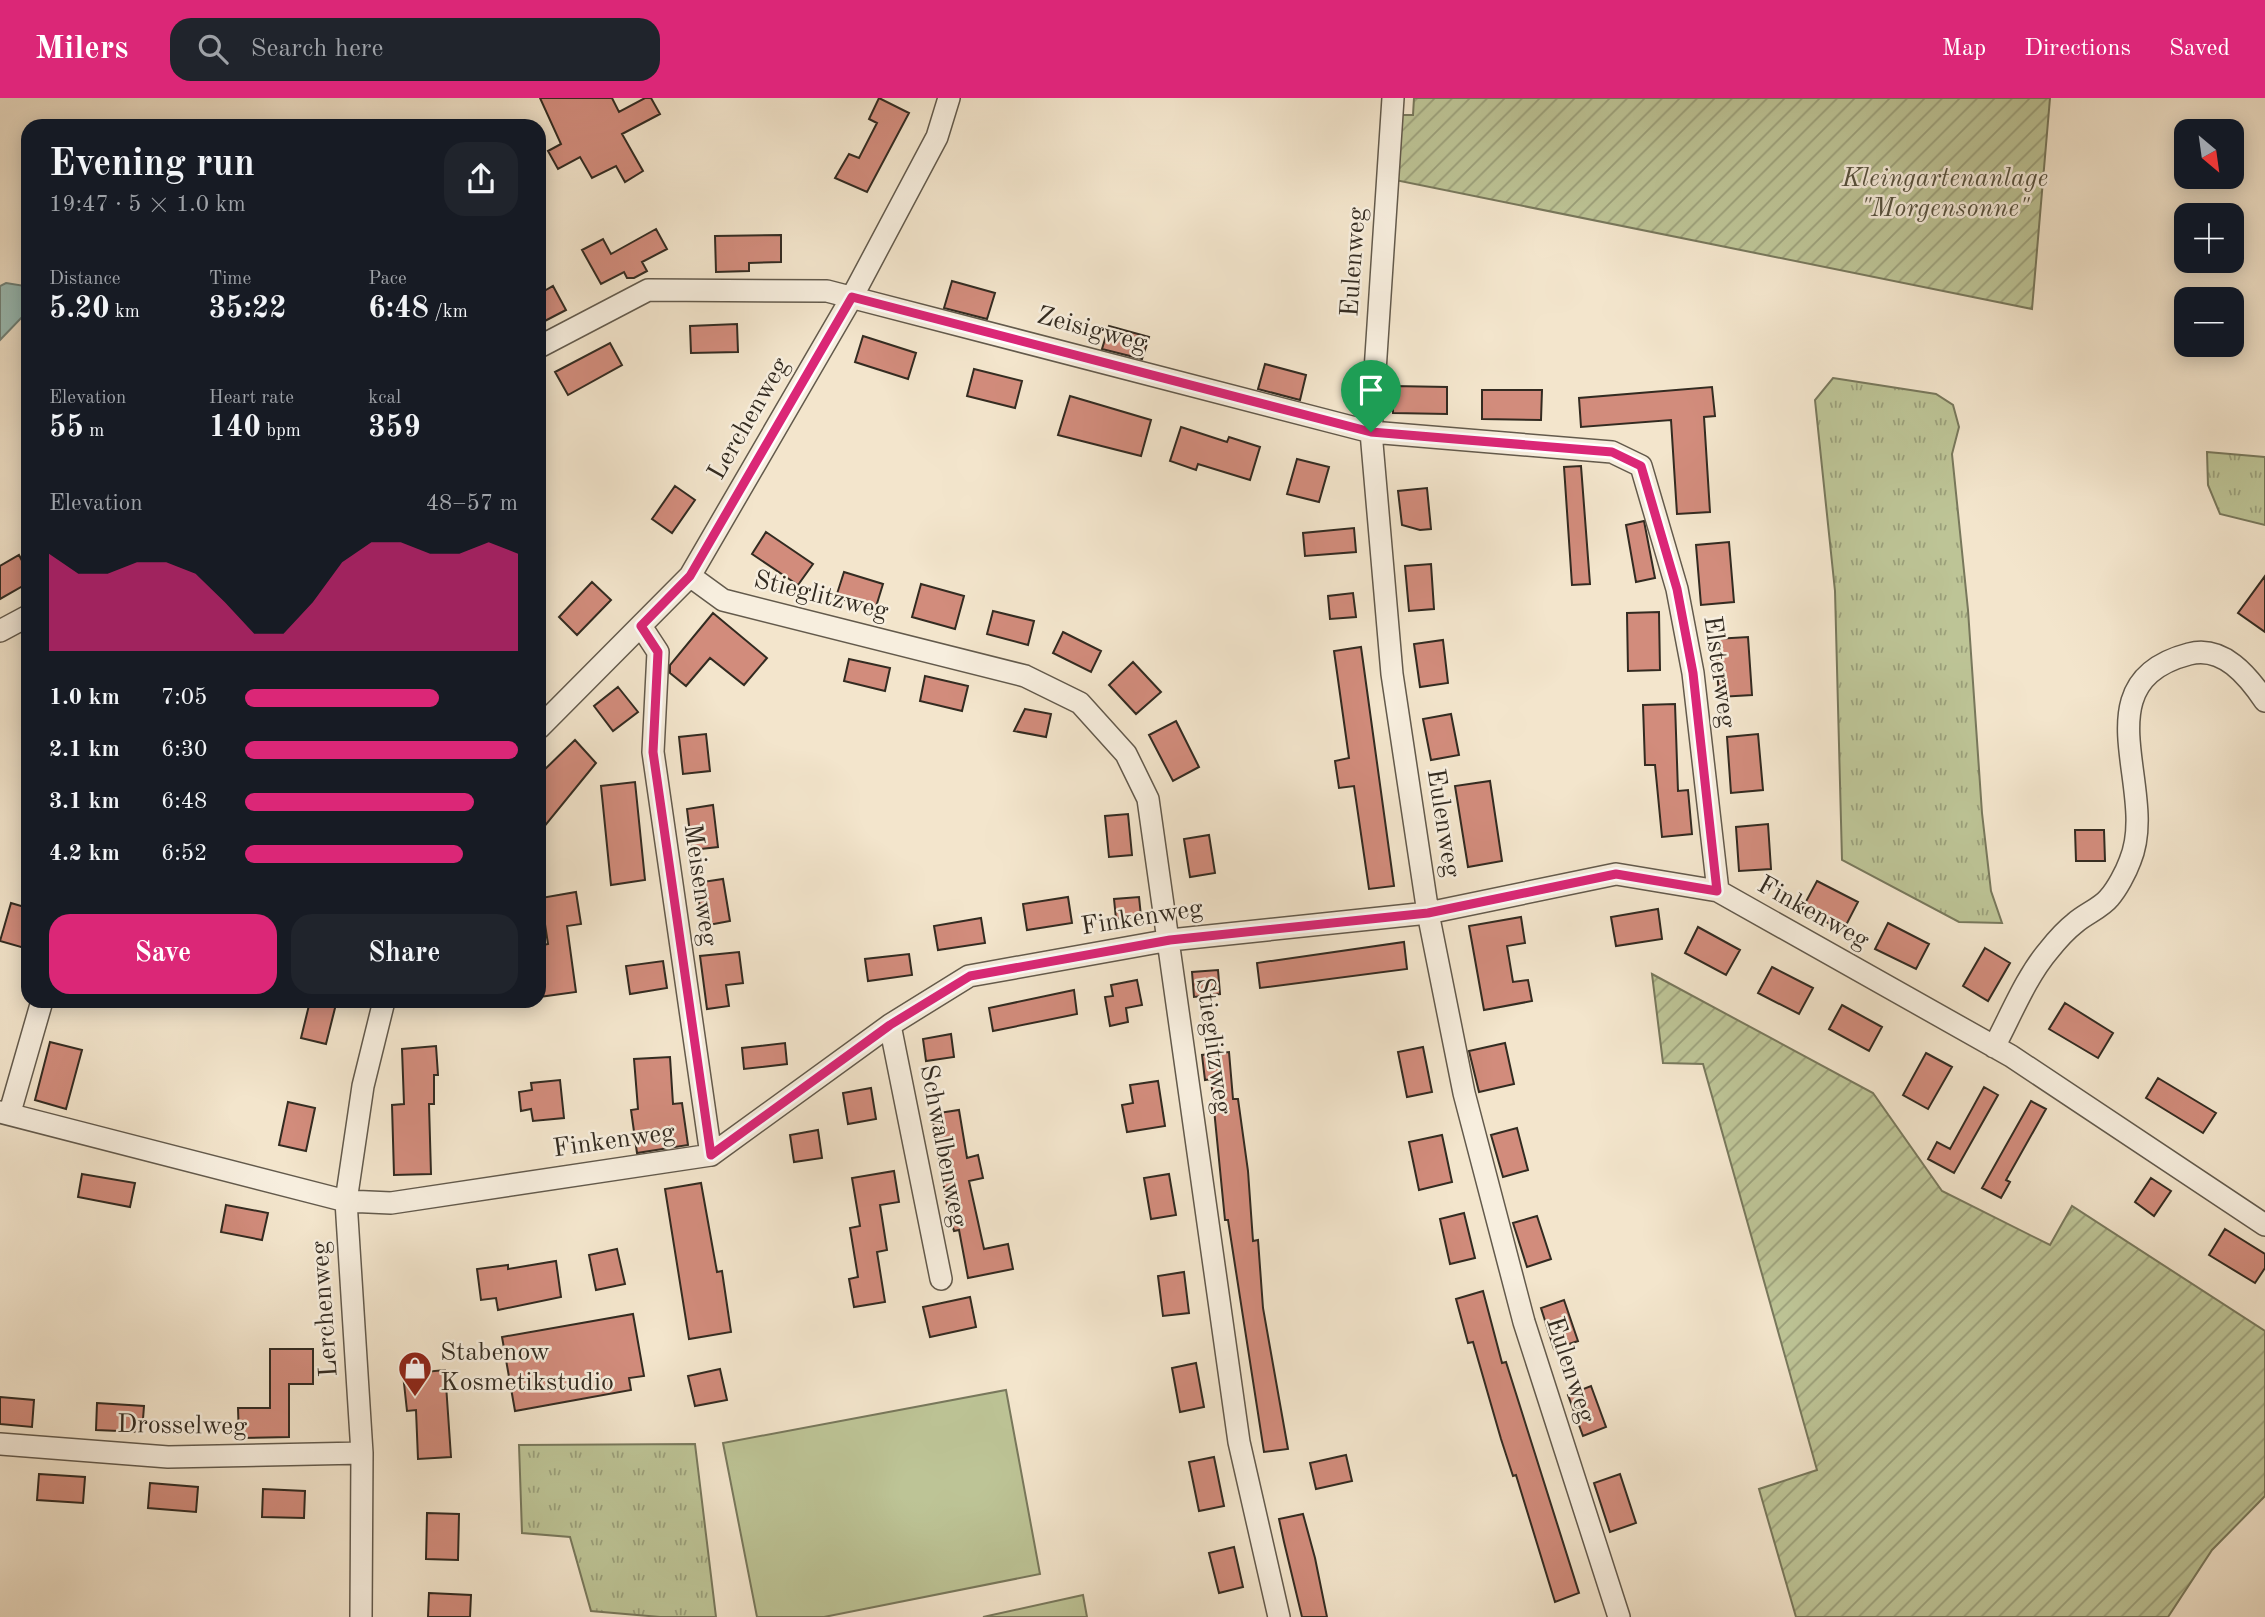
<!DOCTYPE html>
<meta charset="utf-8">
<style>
:root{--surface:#171b24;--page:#20242c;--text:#f1f3f6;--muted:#9ea1a6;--accent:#db2777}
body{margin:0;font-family:"Old Standard TT",serif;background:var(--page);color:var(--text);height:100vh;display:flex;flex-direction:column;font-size:26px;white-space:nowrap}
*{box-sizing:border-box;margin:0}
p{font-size:23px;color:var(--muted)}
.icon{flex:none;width:38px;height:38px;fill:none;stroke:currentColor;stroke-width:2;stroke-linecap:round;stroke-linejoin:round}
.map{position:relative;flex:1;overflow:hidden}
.details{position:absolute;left:21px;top:21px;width:525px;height:889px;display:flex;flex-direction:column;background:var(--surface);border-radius:21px;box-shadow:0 4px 18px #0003}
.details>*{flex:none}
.needle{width:46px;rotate:151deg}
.tools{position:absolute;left:2174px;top:21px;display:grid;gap:14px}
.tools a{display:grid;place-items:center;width:70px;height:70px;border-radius:14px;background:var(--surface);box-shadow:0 4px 18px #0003;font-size:35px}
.pin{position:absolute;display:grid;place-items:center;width:60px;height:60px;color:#fff;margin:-72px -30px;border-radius:50% 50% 50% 0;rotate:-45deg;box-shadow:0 0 7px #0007}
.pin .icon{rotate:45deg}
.round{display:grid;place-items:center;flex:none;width:74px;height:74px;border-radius:21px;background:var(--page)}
.headline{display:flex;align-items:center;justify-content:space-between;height:119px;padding:0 28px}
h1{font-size:38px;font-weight:700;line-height:52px}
.stats{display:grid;grid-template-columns:repeat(3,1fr);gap:10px;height:119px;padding:7px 28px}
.stats div{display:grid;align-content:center}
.stats b{font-size:30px;font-weight:700}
.stats small{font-size:19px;font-weight:400}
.stats p{font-size:19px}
.chart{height:196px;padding:14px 28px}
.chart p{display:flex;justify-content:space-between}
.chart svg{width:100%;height:126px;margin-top:7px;fill:var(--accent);opacity:.7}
.primary-button{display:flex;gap:14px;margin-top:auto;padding:14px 28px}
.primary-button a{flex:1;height:80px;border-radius:21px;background:var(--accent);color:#fff;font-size:28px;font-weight:700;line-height:80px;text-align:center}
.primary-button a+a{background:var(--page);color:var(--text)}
ul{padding:0 28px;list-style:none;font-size:23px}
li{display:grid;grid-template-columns:112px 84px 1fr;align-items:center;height:52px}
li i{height:18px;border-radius:9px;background:var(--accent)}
header{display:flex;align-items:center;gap:42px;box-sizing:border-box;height:98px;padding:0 35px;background:var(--accent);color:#fff}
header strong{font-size:33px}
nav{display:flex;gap:38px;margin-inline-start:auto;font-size:24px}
.search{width:490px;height:63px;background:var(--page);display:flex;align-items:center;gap:18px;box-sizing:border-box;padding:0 24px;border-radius:21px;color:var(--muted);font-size:26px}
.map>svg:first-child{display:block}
.grass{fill:url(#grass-tufts);stroke:#78785c;stroke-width:2}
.garden{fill:url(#garden-furrows);stroke:#78785c;stroke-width:2}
.pitch{fill:#bdc496;stroke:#78785c;stroke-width:2}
.water{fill:#9bbfb8;stroke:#71847c;stroke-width:2}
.building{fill:#d28c7c;stroke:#332b21;stroke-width:2}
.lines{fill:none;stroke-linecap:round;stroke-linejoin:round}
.minor-casing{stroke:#635a4c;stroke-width:24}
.minor{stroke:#f7eede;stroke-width:21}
.route-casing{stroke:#fff;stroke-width:14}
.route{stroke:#db2777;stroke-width:9}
.labels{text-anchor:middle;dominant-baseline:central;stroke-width:5;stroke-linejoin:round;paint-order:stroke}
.park-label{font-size:26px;font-style:italic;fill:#56513e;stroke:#f7eede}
.street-label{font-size:26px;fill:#332b21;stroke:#f7eede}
.poi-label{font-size:26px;fill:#332b21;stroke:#f7eede;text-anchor:start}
</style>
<header>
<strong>Milers</strong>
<div class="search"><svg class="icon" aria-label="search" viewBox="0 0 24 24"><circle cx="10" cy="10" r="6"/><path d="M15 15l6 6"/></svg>Search here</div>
<nav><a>Map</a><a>Directions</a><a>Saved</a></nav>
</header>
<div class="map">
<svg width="2265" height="1519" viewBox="0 0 2265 1519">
<defs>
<pattern id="grass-tufts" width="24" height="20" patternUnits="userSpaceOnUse" patternTransform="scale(1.75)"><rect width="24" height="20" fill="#bdc496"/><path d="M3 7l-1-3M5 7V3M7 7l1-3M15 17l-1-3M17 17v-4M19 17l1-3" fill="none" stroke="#9a9f7a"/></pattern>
<pattern id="garden-furrows" width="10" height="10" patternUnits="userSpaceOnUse" patternTransform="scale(1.75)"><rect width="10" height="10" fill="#bdc496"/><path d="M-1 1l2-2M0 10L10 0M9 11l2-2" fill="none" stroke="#9a9f7a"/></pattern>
</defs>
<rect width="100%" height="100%" fill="#f3e5cc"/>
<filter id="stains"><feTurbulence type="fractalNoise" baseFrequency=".00286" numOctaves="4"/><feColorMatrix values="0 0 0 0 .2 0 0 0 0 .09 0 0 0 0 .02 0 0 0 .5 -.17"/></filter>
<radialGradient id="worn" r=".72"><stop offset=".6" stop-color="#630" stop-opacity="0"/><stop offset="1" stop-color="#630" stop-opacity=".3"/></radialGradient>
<path class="grass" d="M 1833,280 L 1936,296 L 1953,307 L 1959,329 L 1952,356 L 1968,512 L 1982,715 L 1991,793 L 2002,825 L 1959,824 L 1842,762 L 1835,493 L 1815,302 Z
M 2207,354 L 2265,359 L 2265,427 L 2220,416 L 2208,387 Z
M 695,1346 L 716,1519 L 660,1519 L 591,1513 L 570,1439 L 522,1435 L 519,1347 Z"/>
<path class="garden" d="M 1414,0 L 2050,0 L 2032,211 L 1395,82 L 1401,17 L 1413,17 Z
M 1652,876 L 1873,995 L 1942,1093 L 2050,1147 L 2072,1108 L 2265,1233 L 2265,1398 L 2212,1452 L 2168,1519 L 1796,1519 L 1759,1391 L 1817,1372 L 1703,966 L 1663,965 Z"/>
<path class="pitch" d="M 1006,1292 L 1040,1476 L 824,1519 L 757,1519 L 723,1345 Z
M 1083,1497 L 1087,1519 L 983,1519 Z"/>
<path class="water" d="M 6,185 L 25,188 L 27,214 L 0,242 L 0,188 Z"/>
<path class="building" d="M 540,0 L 612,0 L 619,14 L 645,0 L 651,0 L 660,16 L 622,36 L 643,73 L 625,84 L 616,68 L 592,80 L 580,59 L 558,71 L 548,53 L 561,46 Z
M 879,0 L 909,15 L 867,94 L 835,80 L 849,56 L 859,60 L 877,25 L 869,21 Z
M 656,131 L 667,151 L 642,164 L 647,173 L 634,180 L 627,180 L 624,174 L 601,186 L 582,152 L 603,141 L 611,156 Z
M 781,137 L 781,164 L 749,165 L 749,173 L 716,174 L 715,138 Z
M 952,183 L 995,195 L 987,221 L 944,210 Z
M 553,188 L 566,212 L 539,226 L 539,196 Z
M 737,226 L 738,254 L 691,255 L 690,228 Z
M 1109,228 L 1149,239 L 1142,261 L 1102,251 Z
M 863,238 L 916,255 L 908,281 L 855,264 Z
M 610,245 L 622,267 L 568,297 L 555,274 Z
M 1265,266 L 1306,277 L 1300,302 L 1258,291 Z
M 974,271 L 1022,283 L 1015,310 L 967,298 Z
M 1393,288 L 1447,289 L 1447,316 L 1393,315 Z
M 1712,289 L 1715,318 L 1704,319 L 1710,414 L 1677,416 L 1671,322 L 1581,329 L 1579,300 Z
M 1482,292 L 1542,292 L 1541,322 L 1482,321 Z
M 1070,298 L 1151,322 L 1141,358 L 1058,337 Z
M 1181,329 L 1227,344 L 1229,339 L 1260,349 L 1250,382 L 1198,366 L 1196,372 L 1170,363 Z
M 1297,361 L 1329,369 L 1319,404 L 1287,396 Z
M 1581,368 L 1590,486 L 1572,487 L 1564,369 Z
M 675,388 L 695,402 L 672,435 L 652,421 Z
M 1427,390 L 1431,431 L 1420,432 L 1402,427 L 1398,393 Z
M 1644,423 L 1655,480 L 1636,484 L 1626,427 Z
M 1354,430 L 1356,454 L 1305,458 L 1303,435 Z
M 766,434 L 813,466 L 798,487 L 752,456 Z
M 1729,444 L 1734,504 L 1701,507 L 1696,447 Z
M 19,457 L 28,474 L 28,485 L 0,501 L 0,468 Z
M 1431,466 L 1434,511 L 1409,513 L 1405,468 Z
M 844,474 L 883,486 L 875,512 L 836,499 Z
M 2265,478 L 2265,534 L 2238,515 Z
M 592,484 L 611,502 L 577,537 L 559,519 Z
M 921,486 L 964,498 L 955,531 L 912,519 Z
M 1353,495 L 1356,519 L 1330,521 L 1328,498 Z
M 993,513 L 1034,523 L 1028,547 L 987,536 Z
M 1659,514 L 1660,572 L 1628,573 L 1627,515 Z
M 713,515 L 767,560 L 744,587 L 710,560 L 686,588 L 670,575 L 670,567 Z
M 1063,534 L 1101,553 L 1091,574 L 1053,555 Z
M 1748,539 L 1752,597 L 1719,599 L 1715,541 Z
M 1443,542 L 1448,585 L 1420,589 L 1414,546 Z
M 1361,549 L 1394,788 L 1369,791 L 1354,688 L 1339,690 L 1335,663 L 1349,660 L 1334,553 Z
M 849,561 L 890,570 L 885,593 L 844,583 Z
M 1133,564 L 1161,594 L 1136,616 L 1109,587 Z
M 925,578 L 968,588 L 962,613 L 920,603 Z
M 618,589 L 638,614 L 613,633 L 594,608 Z
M 1675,606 L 1678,693 L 1688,692 L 1692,736 L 1662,739 L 1655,667 L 1645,667 L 1643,607 Z
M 1025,611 L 1051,616 L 1046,639 L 1014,633 Z
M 1451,616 L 1459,657 L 1431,662 L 1423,621 Z
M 1176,623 L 1199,669 L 1173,683 L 1149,637 Z
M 706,636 L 710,673 L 683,676 L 679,639 Z
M 1758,636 L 1763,692 L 1731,695 L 1727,639 Z
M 575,642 L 596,665 L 539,735 L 539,677 Z
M 1490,683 L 1502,763 L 1468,769 L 1455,688 Z
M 635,684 L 645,782 L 611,787 L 601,688 Z
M 713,707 L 718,749 L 692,752 L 687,711 Z
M 1128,716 L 1132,757 L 1109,759 L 1105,718 Z
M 1768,726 L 1771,771 L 1739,773 L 1736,729 Z
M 2075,732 L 2104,732 L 2105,763 L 2076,763 Z
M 1209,737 L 1215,775 L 1190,779 L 1184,741 Z
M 723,781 L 730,823 L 703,828 L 696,785 Z
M 1817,783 L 1858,804 L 1843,833 L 1802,811 Z
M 576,794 L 581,826 L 567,828 L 576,894 L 539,899 L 539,848 L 548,846 L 541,800 Z
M 1068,799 L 1072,825 L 1027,832 L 1023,806 Z
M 1139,799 L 1141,818 L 1116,821 L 1114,801 Z
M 11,805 L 28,810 L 28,851 L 0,843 Z
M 1658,811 L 1662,841 L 1616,848 L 1611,819 Z
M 1521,819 L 1525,845 L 1507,848 L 1513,884 L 1528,882 L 1532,903 L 1484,912 L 1469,828 Z
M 981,820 L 985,845 L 938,852 L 934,828 Z
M 1888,825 L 1929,846 L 1916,871 L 1875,851 Z
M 1698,829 L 1740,852 L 1726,877 L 1685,855 Z
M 1404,844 L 1407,871 L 1260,890 L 1257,865 Z
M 1985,850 L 2010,865 L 1988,903 L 1963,888 Z
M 739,854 L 743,885 L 726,887 L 729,908 L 707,911 L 700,858 Z
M 909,856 L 912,877 L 868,883 L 865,861 Z
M 663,863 L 667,890 L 630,896 L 626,868 Z
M 1772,869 L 1813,890 L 1799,916 L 1758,895 Z
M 1218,872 L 1220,896 L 1194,899 L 1192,874 Z
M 1137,882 L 1142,907 L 1126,910 L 1128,924 L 1110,928 L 1105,899 L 1113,898 L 1111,887 Z
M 1074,892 L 1077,916 L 993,933 L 989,910 Z
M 310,903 L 336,906 L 326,946 L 301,940 Z
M 2065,905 L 2113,935 L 2098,960 L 2049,931 Z
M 1842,907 L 1882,929 L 1869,953 L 1829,931 Z
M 951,936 L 954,959 L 926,963 L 923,941 Z
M 50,944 L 82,952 L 66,1011 L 35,1002 Z
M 785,945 L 787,966 L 744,971 L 742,950 Z
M 1505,945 L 1514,986 L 1479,994 L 1469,953 Z
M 436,948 L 438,977 L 434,977 L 434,1006 L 429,1006 L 431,1076 L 394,1077 L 392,1007 L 404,1006 L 402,951 Z
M 1423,949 L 1432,994 L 1407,999 L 1398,954 Z
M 1229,954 L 1233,1001 L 1238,1001 L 1248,1073 L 1253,1143 L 1258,1142 L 1263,1210 L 1288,1351 L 1264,1354 L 1228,1122 L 1225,1122 L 1211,981 L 1205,982 L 1202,957 Z
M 1926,955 L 1952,969 L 1928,1011 L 1903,997 Z
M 670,959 L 673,1006 L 682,1005 L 688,1047 L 637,1055 L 631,1012 L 638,1011 L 634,961 Z
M 2158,980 L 2216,1015 L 2203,1035 L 2146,1000 Z
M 560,982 L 564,1020 L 533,1023 L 531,1011 L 521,1013 L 519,994 L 532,992 L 531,985 Z
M 1158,983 L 1165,1028 L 1127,1034 L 1122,1007 L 1133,1005 L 1130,987 Z
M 1984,989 L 1998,997 L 1954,1075 L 1928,1061 L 1937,1044 L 1950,1051 Z
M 871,990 L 876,1021 L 848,1026 L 843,995 Z
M 2031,1003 L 2046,1011 L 2006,1082 L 2010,1084 L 2001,1100 L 1982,1090 Z
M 288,1004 L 315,1010 L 306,1053 L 279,1047 Z
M 959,1012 L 967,1060 L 978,1057 L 983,1080 L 969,1083 L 984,1151 L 1008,1146 L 1013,1171 L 968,1180 L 959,1132 L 954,1133 L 947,1107 L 932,1016 Z
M 1517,1030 L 1528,1072 L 1503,1079 L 1491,1037 Z
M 818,1032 L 822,1060 L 794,1064 L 790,1037 Z
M 1442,1037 L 1452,1084 L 1419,1092 L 1409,1044 Z
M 894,1073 L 899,1104 L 880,1107 L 887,1152 L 877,1154 L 885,1204 L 854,1209 L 849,1181 L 858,1179 L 850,1130 L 860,1128 L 852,1080 Z
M 82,1076 L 135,1085 L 130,1109 L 78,1099 Z
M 1169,1076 L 1176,1117 L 1151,1121 L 1144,1080 Z
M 2151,1080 L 2171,1093 L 2154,1118 L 2135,1104 Z
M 701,1085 L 717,1174 L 722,1173 L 731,1234 L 689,1241 L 665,1091 Z
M 226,1107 L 268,1115 L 262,1142 L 221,1134 Z
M 1464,1115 L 1475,1160 L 1450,1166 L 1440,1121 Z
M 1537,1118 L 1551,1161 L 1527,1169 L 1513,1125 Z
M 2225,1131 L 2265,1156 L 2265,1170 L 2255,1185 L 2209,1157 Z
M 617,1151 L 625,1186 L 596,1192 L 589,1157 Z
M 556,1163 L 561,1199 L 498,1212 L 496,1200 L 481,1202 L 477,1171 L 508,1167 L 508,1171 Z
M 1184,1174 L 1189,1215 L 1163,1218 L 1158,1178 Z
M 1483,1193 L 1502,1265 L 1506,1264 L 1579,1495 L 1555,1504 L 1516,1377 L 1513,1378 L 1501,1341 L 1473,1244 L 1468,1245 L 1456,1201 Z
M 970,1199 L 976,1229 L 930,1239 L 923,1209 Z
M 1564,1202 L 1578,1243 L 1554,1251 L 1541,1210 Z
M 633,1216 L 644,1278 L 629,1280 L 631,1292 L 515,1313 L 502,1239 Z
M 270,1251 L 313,1251 L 313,1286 L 289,1286 L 289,1339 L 239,1340 L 238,1310 L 270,1310 Z
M 1196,1265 L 1204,1309 L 1180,1314 L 1172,1270 Z
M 720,1271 L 727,1302 L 695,1308 L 688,1278 Z
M 445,1272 L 451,1359 L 418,1361 L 416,1312 L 407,1313 L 403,1276 Z
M 1591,1288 L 1606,1329 L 1583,1338 L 1568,1297 Z
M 0,1299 L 34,1302 L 32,1329 L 0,1326 Z
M 97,1305 L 144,1308 L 142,1334 L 96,1332 Z
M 1346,1357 L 1352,1383 L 1316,1391 L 1310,1365 Z
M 1214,1359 L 1224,1408 L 1199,1413 L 1189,1364 Z
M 39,1376 L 85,1379 L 83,1405 L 37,1402 Z
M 1620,1376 L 1636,1425 L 1610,1434 L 1594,1385 Z
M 150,1385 L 198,1389 L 196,1414 L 148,1410 Z
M 263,1391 L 305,1393 L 304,1420 L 262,1419 Z
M 427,1415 L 459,1416 L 458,1462 L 426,1461 Z
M 1303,1416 L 1315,1460 L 1327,1519 L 1302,1519 L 1284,1444 L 1279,1421 Z
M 1234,1449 L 1243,1489 L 1219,1495 L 1209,1455 Z
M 429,1495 L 471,1497 L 470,1519 L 428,1519 Z"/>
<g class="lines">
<g class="minor-casing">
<path id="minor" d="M 1393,0 L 1371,334 L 1392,576 L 1428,815 L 1464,995 L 1524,1224 L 1619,1519
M 539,249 L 648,192 L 827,193 L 1371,334 L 1612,354 L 1641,368 L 1677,491 L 1693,575 L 1718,793
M 690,478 L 723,502 L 1025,578 L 1080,605 L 1126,656 L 1148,701 L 1239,1344 L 1279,1519
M 641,528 L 658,554 L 653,654 L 711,1057
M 0,533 L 28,518
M 539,630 L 690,478 L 852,199 L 937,39 L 949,0
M 890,927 L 941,1181
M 1994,949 C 2011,917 2026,879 2049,852 C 2057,842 2066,832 2075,825 C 2085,816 2101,810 2109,800 C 2117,791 2126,774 2130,763 C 2160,692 2078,585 2189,556 C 2223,547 2248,578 2265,603
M 0,1014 L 346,1103 L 391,1105 L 711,1057 L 890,927 L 969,878 L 1170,842 L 1428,815 L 1616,776 L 1718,793 L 2011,958 L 2265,1127
M 10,1014 L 42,903
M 0,1346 L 168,1359 L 362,1355
M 361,1519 L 362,1355 L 346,1103 L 363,988 L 384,903"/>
</g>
<use href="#minor" class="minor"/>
</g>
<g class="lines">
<g class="route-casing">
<path id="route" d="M 852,199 L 1371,334 L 1612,354 L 1641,368 L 1677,491 L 1693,575 L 1717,793 L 1616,776 L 1428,815 L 1170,842 L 970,878 L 890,927 L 711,1057 L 653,654 L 658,554 L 641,528 L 690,478 Z"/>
</g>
<use href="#route" class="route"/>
</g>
<defs>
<g id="shop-pin" transform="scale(1.75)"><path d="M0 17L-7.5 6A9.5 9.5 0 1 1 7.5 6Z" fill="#8f2418" stroke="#f7eede"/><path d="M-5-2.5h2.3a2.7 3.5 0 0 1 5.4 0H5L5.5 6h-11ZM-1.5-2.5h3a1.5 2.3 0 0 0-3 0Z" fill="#fff"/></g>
</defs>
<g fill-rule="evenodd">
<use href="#shop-pin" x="415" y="1270"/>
</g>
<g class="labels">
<g class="park-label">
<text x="1945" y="81">Kleingartenanlage<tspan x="1945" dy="30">"Morgensonne"</tspan></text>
</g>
<g class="street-label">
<text transform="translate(1354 164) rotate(-86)">Eulenweg</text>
<text transform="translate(1092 232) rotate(15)">Zeisigweg</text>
<text transform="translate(749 321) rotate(-60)">Lerchenweg</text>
<text transform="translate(821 498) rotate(14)">Stieglitzweg</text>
<text transform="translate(1719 574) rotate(82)">Elsterweg</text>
<text transform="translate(1443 725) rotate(81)">Eulenweg</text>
<text transform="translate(700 787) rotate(82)">Meisenweg</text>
<text transform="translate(1813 815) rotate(29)">Finkenweg</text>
<text transform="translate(1142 820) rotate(-9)">Finkenweg</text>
<text transform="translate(1213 948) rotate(82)">Stieglitzweg</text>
<text transform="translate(614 1043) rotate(-8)">Finkenweg</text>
<text transform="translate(943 1048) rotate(79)">Schwalbenweg</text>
<text transform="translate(325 1211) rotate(-94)">Lerchenweg</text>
<text transform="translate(1570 1272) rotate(72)">Eulenweg</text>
<text transform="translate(182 1328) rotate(1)">Drosselweg</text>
</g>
<g class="poi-label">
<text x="440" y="1255">Stabenow<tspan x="440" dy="30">Kosmetikstudio</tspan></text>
</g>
</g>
<rect width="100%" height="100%" filter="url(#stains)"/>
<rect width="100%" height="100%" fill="url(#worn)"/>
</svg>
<div class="tools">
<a><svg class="needle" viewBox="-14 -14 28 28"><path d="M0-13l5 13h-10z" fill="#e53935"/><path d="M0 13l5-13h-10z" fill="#9ea1a6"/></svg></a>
<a>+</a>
<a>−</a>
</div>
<div class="pin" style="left:1371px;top:334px;background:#1e9e55"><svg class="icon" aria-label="arrive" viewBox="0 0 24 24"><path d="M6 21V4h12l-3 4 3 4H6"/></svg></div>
<section class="details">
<div class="headline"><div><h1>Evening run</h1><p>19:47 · 5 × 1.0 km</p></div><a class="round"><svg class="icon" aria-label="share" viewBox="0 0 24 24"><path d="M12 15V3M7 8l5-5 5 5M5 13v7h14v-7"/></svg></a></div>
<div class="stats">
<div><p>Distance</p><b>5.20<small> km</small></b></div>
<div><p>Time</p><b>35:22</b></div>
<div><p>Pace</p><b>6:48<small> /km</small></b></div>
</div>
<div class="stats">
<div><p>Elevation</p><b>55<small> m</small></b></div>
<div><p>Heart rate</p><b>140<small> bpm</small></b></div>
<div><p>kcal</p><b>359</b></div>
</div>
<div class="chart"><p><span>Elevation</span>48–57 m</p>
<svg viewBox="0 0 160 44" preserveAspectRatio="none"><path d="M0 44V10L10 17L20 17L30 13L40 13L50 17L60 27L70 38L80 38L90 27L100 13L110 6L120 6L130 10L140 10L150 6L160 10V44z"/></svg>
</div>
<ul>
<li><b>1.0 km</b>7:05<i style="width:71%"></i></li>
<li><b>2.1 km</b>6:30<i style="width:100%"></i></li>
<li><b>3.1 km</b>6:48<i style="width:84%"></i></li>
<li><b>4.2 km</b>6:52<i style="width:80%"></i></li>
</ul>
<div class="primary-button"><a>Save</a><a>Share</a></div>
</section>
</div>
